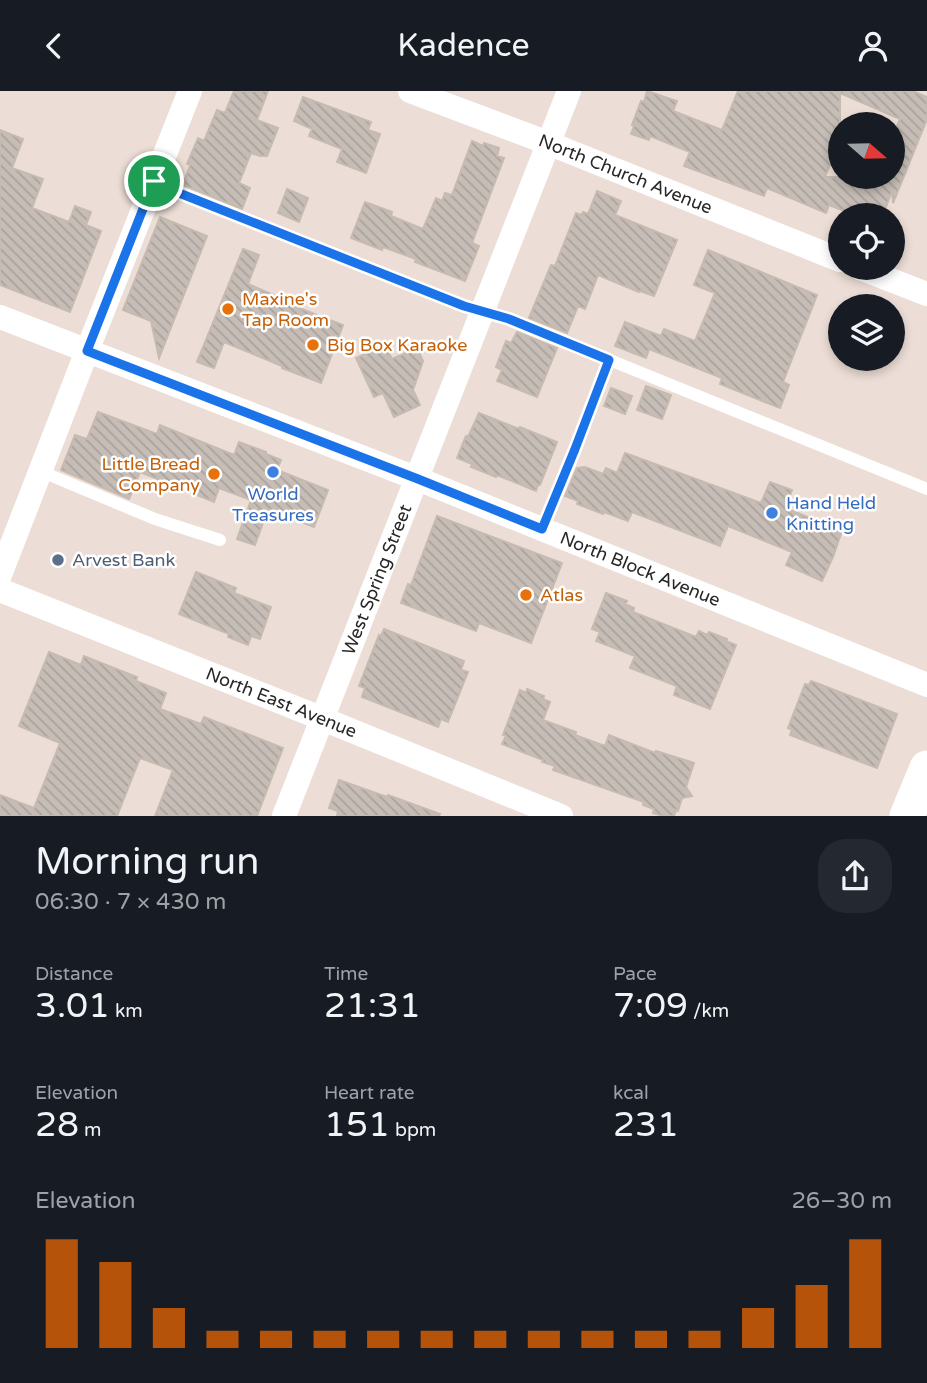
<!DOCTYPE html>
<meta charset="utf-8">
<style>
:root{--surface:#171b24;--page:#242831;--text:#f1f3f6;--muted:#9ea1a6;--accent:#b45309}
body{margin:0;font-family:"Varela Round",sans-serif;background:var(--page);color:var(--text);height:100vh;display:flex;flex-direction:column;font-size:26px;white-space:nowrap}
*{box-sizing:border-box;margin:0}
p{font-size:23px;color:var(--muted)}
.icon{flex:none;width:38px;height:38px;fill:none;stroke:currentColor;stroke-width:2;stroke-linecap:round;stroke-linejoin:round}
.map{position:relative;height:725px;overflow:hidden}
.panel{display:flex;flex-direction:column;background:var(--surface);flex:1}
.panel>*{flex:none}
.needle{width:46px;rotate:110deg}
.fabs{position:absolute;left:828px;top:21px;display:grid;gap:14px}
.fabs a{display:grid;place-items:center;width:77px;height:77px;border-radius:50%;background:var(--surface);box-shadow:0 4px 10px #0003;font-size:35px}
.pin{position:absolute;display:grid;place-items:center;width:60px;height:60px;color:#fff;margin:-30px;border:4px solid #fff;border-radius:50%;box-shadow:0 2px 7px #0007}
.round{display:grid;place-items:center;flex:none;width:74px;height:74px;border-radius:28px;background:var(--page)}
.headline{display:flex;align-items:center;justify-content:space-between;height:119px;padding:0 35px}
h1{font-size:38px;font-weight:600;line-height:52px}
.figures{display:grid;grid-template-columns:repeat(3,1fr);gap:10px;height:119px;padding:7px 35px}
.figures div{display:grid;align-content:center}
.figures b{font-size:35px;font-weight:600}
.figures small{font-size:19px;font-weight:400}
.figures p{font-size:19px}
.chart{height:196px;padding:14px 35px}
.chart p{display:flex;justify-content:space-between}
.chart svg{width:100%;height:126px;margin-top:7px;stroke:var(--accent);stroke-width:6}
header{display:flex;justify-content:space-between;align-items:center;height:91px;padding:0 35px;background:var(--surface);font-size:32px;font-weight:600}
.map>svg:first-child{display:block}
.building{fill:url(#building-back-hatch);stroke:#c7bab0;stroke-width:2;fill-rule:evenodd}
.lines{fill:none;stroke-linecap:round;stroke-linejoin:round}
.lane{stroke:#fff;stroke-width:12}
.street{stroke:#fff;stroke-width:24}
.secondary{stroke:#fff;stroke-width:35}
.route-casing{stroke:#fff;stroke-width:14}
.route{stroke:#1a73e8;stroke-width:9}
.food-dot{fill:#e8710a;stroke:#fff;stroke-width:2.5}
.shop-dot{fill:#3f7fe0;stroke:#fff;stroke-width:2.5}
.service-dot{fill:#5c6f8a;stroke:#fff;stroke-width:2.5}
.labels{text-anchor:middle;dominant-baseline:central;stroke-width:5;stroke-linejoin:round;paint-order:stroke}
.street-label{font-size:18px;fill:#272727;stroke:#fff}
.food-label{font-size:18px;fill:#c56008;stroke:#fff;text-anchor:start}
.shop-label{font-size:18px;fill:#366cbe;stroke:#fff}
.service-label{font-size:18px;fill:#4e5e75;stroke:#fff;text-anchor:start}
</style>
<header><svg class="icon" aria-label="back" viewBox="0 0 24 24"><path d="M15 5l-7 7 7 7"/></svg>Kadence<svg class="icon" aria-label="person" viewBox="0 0 24 24"><circle cx="12" cy="8" r="4"/><path d="M4 21q1-7 8-7t8 7"/></svg></header>
<div class="map">
<svg width="927" height="725" viewBox="0 0 927 725">
<defs>
<pattern id="building-back-hatch" width="6" height="6" patternUnits="userSpaceOnUse" patternTransform="scale(1.75)"><rect width="6" height="6" fill="#c6bdb6"/><path d="M-1 5l2 2M0 0l6 6M5-1l2 2" fill="none" stroke="#aaa29c"/></pattern>
</defs>
<rect width="100%" height="100%" fill="#ecded6"/>
<path class="building" d="M 234,0 L 268,0 L 257,29 L 278,37 L 267,65 L 260,65 L 251,62 L 239,92 L 250,97 L 242,118 L 183,94 L 190,74 L 187,73 L 198,47 L 204,50 L 217,19 L 225,22 Z
M 647,0 L 677,10 L 673,20 L 722,39 L 738,0 L 913,0 L 927,6 L 927,28 L 893,112 L 892,100 L 883,124 L 855,124 L 829,114 L 826,122 L 767,97 L 764,105 L 684,75 L 690,61 L 650,45 L 649,49 L 631,43 L 634,35 L 632,34 L 641,10 L 644,11 ZM 840,2 L 900,28 L 892,47 L 892,86 L 825,86 L 840,49 Z
M 303,6 L 371,31 L 368,39 L 380,43 L 366,82 L 337,71 L 342,58 L 309,45 L 312,38 L 294,30 Z
M 0,39 L 23,48 L 12,77 L 43,88 L 32,117 L 69,131 L 75,115 L 91,121 L 86,134 L 101,140 L 70,221 L 0,194 Z
M 472,50 L 483,55 L 484,52 L 499,57 L 497,65 L 504,67 L 472,152 L 479,155 L 465,190 L 415,171 L 416,168 L 383,156 L 382,159 L 351,147 L 365,111 L 392,121 L 391,125 L 423,138 L 436,107 L 442,110 L 445,102 L 452,104 Z
M 287,98 L 308,107 L 299,131 L 278,122 Z
M 597,100 L 621,110 L 615,124 L 677,149 L 654,205 L 640,200 L 639,201 L 598,184 L 585,218 L 578,215 L 567,242 L 529,227 L 551,174 L 555,175 L 576,122 L 581,124 L 583,121 L 588,123 Z
M 160,126 L 207,145 L 159,267 L 151,230 L 123,219 Z
M 243,158 L 259,164 L 248,193 L 295,213 L 294,215 L 343,234 L 321,292 L 282,277 L 282,275 L 224,251 L 214,277 L 197,271 Z
M 708,159 L 817,204 L 783,291 L 789,294 L 780,317 L 720,293 L 722,287 L 649,258 L 646,267 L 615,255 L 625,231 L 661,245 L 664,238 L 695,250 L 715,202 L 694,194 Z
M 517,241 L 557,257 L 537,306 L 497,290 L 502,279 L 496,276 L 506,250 L 511,252 Z
M 385,254 L 392,268 L 415,258 L 416,260 L 418,259 L 423,270 L 413,299 L 420,314 L 394,326 L 383,302 L 374,306 L 356,267 Z
M 646,295 L 671,304 L 662,328 L 637,319 Z
M 611,297 L 632,305 L 625,323 L 604,315 Z
M 98,321 L 157,343 L 160,334 L 234,364 L 239,351 L 266,361 L 266,363 L 281,369 L 277,379 L 328,399 L 314,436 L 268,418 L 255,454 L 237,448 L 251,409 L 219,397 L 214,411 L 140,381 L 129,408 L 61,379 L 75,344 L 87,348 Z
M 479,322 L 519,338 L 520,336 L 557,351 L 540,394 L 538,394 L 536,400 L 497,384 L 496,386 L 471,376 L 472,373 L 457,367 L 466,345 L 468,346 Z
M 625,362 L 761,412 L 770,391 L 792,399 L 787,412 L 790,413 L 788,418 L 842,440 L 833,466 L 822,490 L 786,474 L 792,461 L 728,435 L 720,455 L 632,421 L 628,430 L 604,421 L 603,423 L 577,413 L 578,410 L 565,405 L 577,377 L 585,376 L 603,383 L 606,377 L 617,382 Z
M 437,425 L 562,472 L 531,552 L 479,532 L 476,540 L 401,512 L 408,493 L 411,494 Z
M 196,481 L 236,497 L 234,502 L 271,516 L 260,548 L 251,545 L 248,554 L 228,546 L 229,543 L 179,523 Z
M 606,502 L 627,510 L 625,513 L 634,517 L 633,521 L 696,546 L 699,540 L 707,544 L 709,541 L 727,548 L 726,550 L 736,554 L 710,618 L 674,604 L 677,595 L 630,577 L 635,565 L 596,550 L 600,541 L 592,538 Z
M 384,538 L 464,570 L 461,579 L 468,581 L 448,631 L 441,628 L 438,636 L 362,606 L 365,597 L 359,595 L 379,544 L 381,545 Z
M 49,561 L 81,574 L 84,565 L 137,586 L 136,590 L 166,602 L 160,618 L 201,633 L 204,626 L 283,657 L 257,725 L 155,725 L 173,679 L 140,667 L 117,725 L 0,725 L 0,704 L 34,717 L 60,652 L 19,635 Z
M 811,590 L 897,623 L 877,677 L 790,644 L 792,639 L 788,637 L 805,593 L 809,594 Z
M 527,598 L 544,605 L 543,608 L 550,611 L 543,629 L 576,641 L 575,644 L 605,655 L 609,644 L 655,662 L 656,660 L 694,672 L 686,696 L 692,705 L 682,707 L 678,720 L 676,719 L 674,725 L 663,725 L 653,722 L 654,718 L 643,714 L 644,711 L 553,679 L 555,675 L 542,671 L 543,669 L 502,653 L 506,645 L 503,644 L 520,599 L 526,602 Z
M 339,689 L 387,706 L 388,704 L 440,723 L 439,725 L 337,725 L 338,720 L 329,717 Z"/>
<g class="lines">
<path class="lane" d="M 154,90 L 169,98 L 464,215 L 509,228 L 927,398
M 40,380 L 155,428 L 220,449
M 542,438 L 575,358 L 609,269"/>
<g class="street">
<path id="s1" d="M 410,0 L 548,52 L 840,169"/>
<path d="M 860,177 L 927,203"/>
<path id="s2" d="M 0,226 L 418,388 L 927,594"/>
<path d="M 0,484 L 87,260 L 190,0"/>
<path id="s3" d="M 0,499 L 323,628 L 561,725"/>
<path id="s4" d="M 284,725 L 569,0"/>
</g>
<path class="secondary" d="M 907,725 L 927,677"/>
</g>
<g class="lines">
<g class="route-casing">
<path id="route" d="M 154,90 L 169,98 L 464,215 L 509,228 L 609,269 L 575,358 L 542,438 L 418,388 L 87,260 Z"/>
</g>
<use href="#route" class="route"/>
</g>
<g class="food-dot">
<circle cx="228" cy="218" r="7"/>
<circle cx="313" cy="254" r="7"/>
<circle cx="214" cy="383" r="7"/>
<circle cx="526" cy="504" r="7"/>
</g>
<g class="shop-dot">
<circle cx="273" cy="381" r="7"/>
<circle cx="772" cy="422" r="7"/>
</g>
<circle class="service-dot" cx="58" cy="469" r="7"/>
<g class="labels">
<g class="street-label">
<text stroke="none"><textPath href="#s1" startOffset="231">North Church Avenue</textPath></text>
<text stroke="none"><textPath href="#s2" startOffset="688">North Block Avenue</textPath></text>
<text stroke="none"><textPath href="#s4" startOffset="254">West Spring Street</textPath></text>
<text stroke="none"><textPath href="#s3" startOffset="303">North East Avenue</textPath></text>
</g>
<g class="food-label">
<text x="242" y="208">Maxine's<tspan x="242" dy="21">Tap Room</tspan></text>
<text x="327" y="254">Big Box Karaoke</text>
<text x="200" y="373" text-anchor="end">Little Bread<tspan x="200" dy="21">Company</tspan></text>
<text x="540" y="504">Atlas</text>
</g>
<g class="shop-label">
<text x="273" y="403">World<tspan x="273" dy="21">Treasures</tspan></text>
<text x="786" y="412" text-anchor="start">Hand Held<tspan x="786" dy="21">Knitting</tspan></text>
</g>
<g class="service-label">
<text x="72" y="469">Arvest Bank</text>
</g>
</g>
</svg>
<div class="fabs">
<a><svg class="needle" viewBox="-14 -14 28 28"><path d="M0-13l5 13h-10z" fill="#e53935"/><path d="M0 13l5-13h-10z" fill="#9ea1a6"/></svg></a>
<a><svg class="icon" aria-label="locate" viewBox="0 0 24 24"><circle cx="12" cy="12" r="6"/><path d="M12 2v4M12 18v4M2 12h4M18 12h4"/></svg></a>
<a><svg class="icon" aria-label="layers" viewBox="0 0 24 24"><path d="M12 4l9 5-9 5-9-5zM3 14l9 5 9-5"/></svg></a>
</div>
<div class="pin" style="left:154px;top:90px;background:#1e9e55"><svg class="icon" aria-label="arrive" viewBox="0 0 24 24"><path d="M6 21V4h12l-3 4 3 4H6"/></svg></div>
</div>
<section class="panel">
<div class="headline"><div><h1>Morning run</h1><p>06:30 · 7 × 430 m</p></div><a class="round"><svg class="icon" aria-label="share" viewBox="0 0 24 24"><path d="M12 15V3M7 8l5-5 5 5M5 13v7h14v-7"/></svg></a></div>
<div class="figures">
<div><p>Distance</p><b>3.01<small> km</small></b></div>
<div><p>Time</p><b>21:31</b></div>
<div><p>Pace</p><b>7:09<small> /km</small></b></div>
</div>
<div class="figures">
<div><p>Elevation</p><b>28<small> m</small></b></div>
<div><p>Heart rate</p><b>151<small> bpm</small></b></div>
<div><p>kcal</p><b>231</b></div>
</div>
<div class="chart"><p><span>Elevation</span>26–30 m</p>
<svg viewBox="0 0 160 44" preserveAspectRatio="none"><path d="M5 44V6M15 44V14M25 44V30M35 44V38M45 44V38M55 44V38M65 44V38M75 44V38M85 44V38M95 44V38M105 44V38M115 44V38M125 44V38M135 44V30M145 44V22M155 44V6"/></svg>
</div>
</section>
